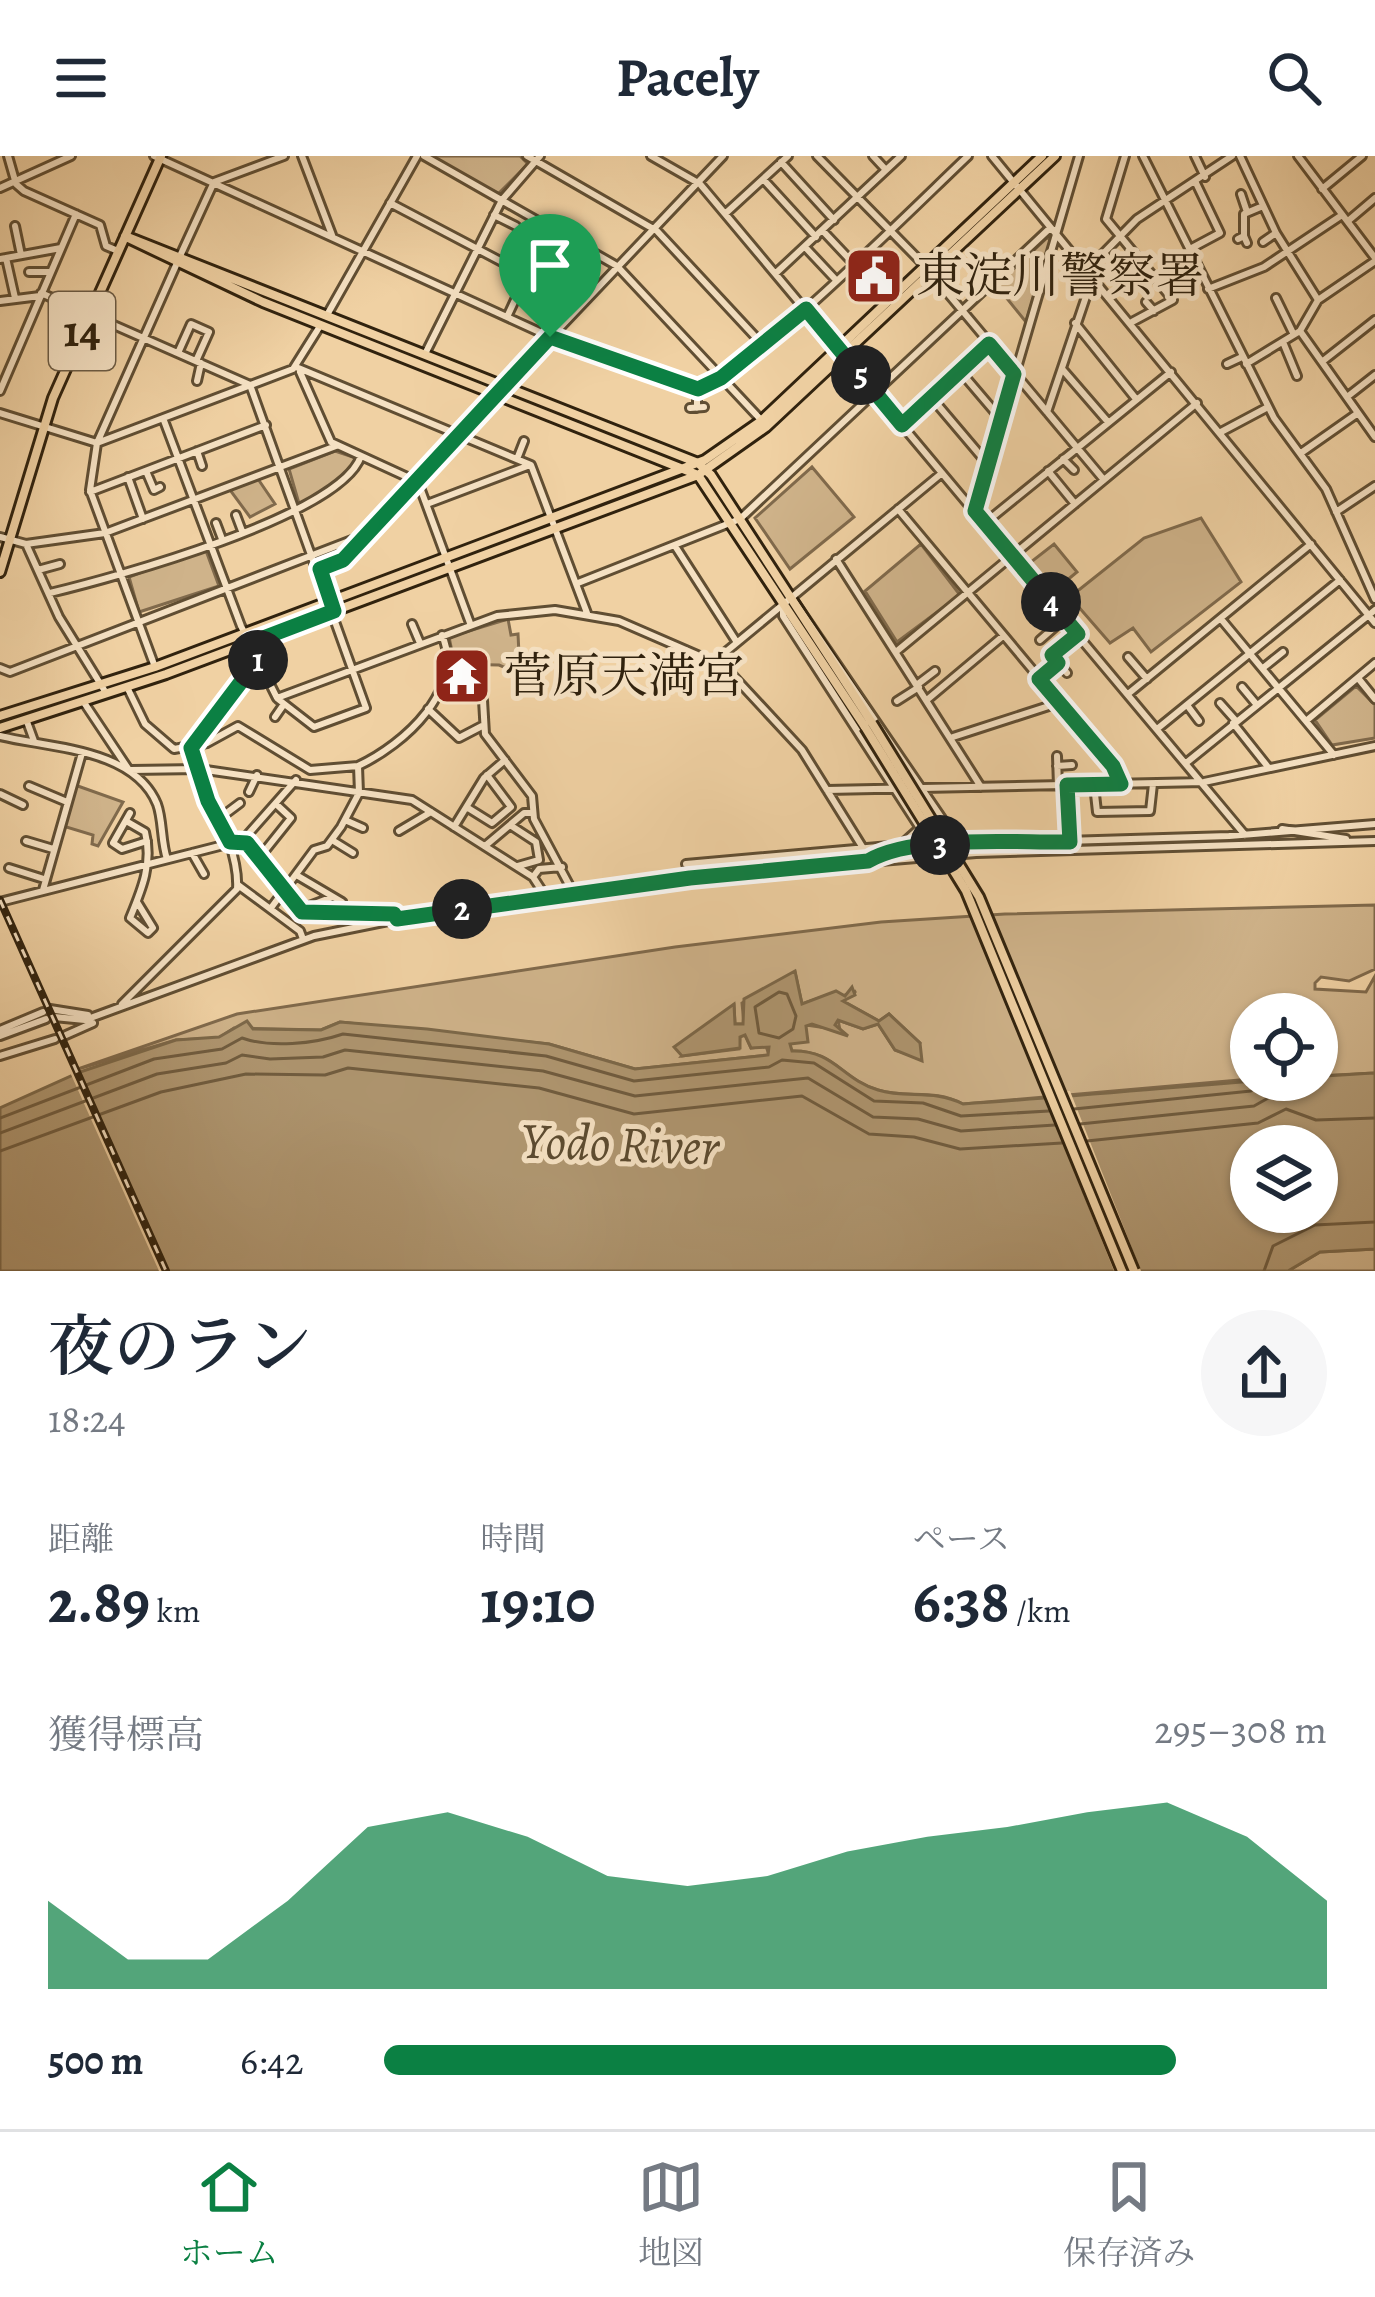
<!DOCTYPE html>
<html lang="ja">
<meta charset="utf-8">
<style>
:root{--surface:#fff;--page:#f6f6f7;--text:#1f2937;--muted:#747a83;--line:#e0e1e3;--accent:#0b8043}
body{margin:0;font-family:Alegreya,"Noto Serif JP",serif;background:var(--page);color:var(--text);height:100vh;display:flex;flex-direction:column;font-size:45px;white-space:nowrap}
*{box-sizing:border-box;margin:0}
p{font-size:39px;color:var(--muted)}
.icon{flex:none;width:66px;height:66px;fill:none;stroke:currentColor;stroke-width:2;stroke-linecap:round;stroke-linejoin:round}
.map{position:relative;height:1115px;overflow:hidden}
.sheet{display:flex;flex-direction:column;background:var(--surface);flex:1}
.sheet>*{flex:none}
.buttons{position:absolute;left:1230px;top:837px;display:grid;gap:24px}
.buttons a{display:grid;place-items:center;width:108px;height:108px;border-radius:50%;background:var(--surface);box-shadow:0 3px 9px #0004;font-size:60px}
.pin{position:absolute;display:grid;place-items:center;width:102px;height:102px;color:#fff;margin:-123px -51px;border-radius:50% 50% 50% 0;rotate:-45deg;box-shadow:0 0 12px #0007}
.pin .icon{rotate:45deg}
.km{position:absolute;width:60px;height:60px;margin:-30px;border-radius:50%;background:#222;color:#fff;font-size:33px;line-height:60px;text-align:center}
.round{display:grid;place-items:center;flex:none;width:126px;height:126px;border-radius:63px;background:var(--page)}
.overview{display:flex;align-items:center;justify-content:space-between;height:204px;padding:0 48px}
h1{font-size:66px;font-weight:600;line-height:90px}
.metrics{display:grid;grid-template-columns:repeat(3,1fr);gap:18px;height:204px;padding:12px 48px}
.metrics div{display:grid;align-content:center}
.metrics b{font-size:60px;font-weight:600}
.metrics small{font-size:33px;font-weight:400}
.metrics p{font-size:33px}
.chart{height:336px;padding:24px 48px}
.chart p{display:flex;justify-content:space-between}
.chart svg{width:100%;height:216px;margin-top:12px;fill:var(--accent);opacity:.7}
ul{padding:0 48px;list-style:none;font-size:39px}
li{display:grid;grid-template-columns:192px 144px 1fr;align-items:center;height:90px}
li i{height:30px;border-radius:15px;background:var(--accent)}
header{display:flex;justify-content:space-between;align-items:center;height:156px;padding:0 48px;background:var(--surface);font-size:54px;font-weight:600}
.tab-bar{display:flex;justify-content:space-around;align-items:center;height:168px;border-top:3px solid var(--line);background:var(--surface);font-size:33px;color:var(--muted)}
.tab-bar a{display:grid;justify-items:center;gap:6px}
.tab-bar .active{color:var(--accent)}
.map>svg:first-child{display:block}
.green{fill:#cfb38a;stroke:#806a4c;stroke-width:3}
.water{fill:#af9670;stroke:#7c6849;stroke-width:3;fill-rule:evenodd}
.pier{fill:#f0d1a3}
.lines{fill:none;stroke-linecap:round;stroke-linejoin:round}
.shore{stroke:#705c3f;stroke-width:3}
.minor-casing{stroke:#604e33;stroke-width:12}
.major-casing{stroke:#30220e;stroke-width:14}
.minor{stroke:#f5e1c3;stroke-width:6}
.major{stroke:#f0d1a3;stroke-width:8}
.rail-casing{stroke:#30220e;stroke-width:8}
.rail{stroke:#f5e1c3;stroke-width:3;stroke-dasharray:9;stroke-linecap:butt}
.major-bridge-casing{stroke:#30220e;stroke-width:14;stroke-linecap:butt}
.major-bridge{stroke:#f0d1a3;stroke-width:8}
.route-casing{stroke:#fff;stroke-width:24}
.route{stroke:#0b8043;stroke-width:15}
.labels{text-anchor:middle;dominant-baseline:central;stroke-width:10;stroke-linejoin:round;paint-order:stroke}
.shield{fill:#f5e1c3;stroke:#6b5b44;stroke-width:3}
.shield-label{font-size:45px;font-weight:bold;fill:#30220e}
.poi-label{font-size:48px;fill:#30220e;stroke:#f5e1c3;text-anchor:start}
.water-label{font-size:51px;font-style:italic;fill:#5c4b30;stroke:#f5e1c3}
</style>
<header><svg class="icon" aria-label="menu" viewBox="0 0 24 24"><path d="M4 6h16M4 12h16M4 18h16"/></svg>Pacely<svg class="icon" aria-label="search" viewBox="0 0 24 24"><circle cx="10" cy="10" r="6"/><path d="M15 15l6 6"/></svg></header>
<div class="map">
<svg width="1375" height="1115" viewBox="0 0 1375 1115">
<rect width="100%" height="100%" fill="#f0d1a3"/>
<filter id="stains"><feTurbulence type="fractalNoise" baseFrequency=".00167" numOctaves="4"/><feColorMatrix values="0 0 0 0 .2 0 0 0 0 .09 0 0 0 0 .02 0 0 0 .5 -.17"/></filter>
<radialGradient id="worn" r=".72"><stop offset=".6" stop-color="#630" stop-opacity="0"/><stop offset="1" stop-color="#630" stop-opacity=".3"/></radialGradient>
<path class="green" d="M 431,0 L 520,0 L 528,8 L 498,38 Z
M 1047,82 L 1051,84 L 1026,166 L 996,129 Z
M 335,295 L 356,302 L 354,314 L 300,351 L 289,313 Z
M 812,311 L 854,361 L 790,413 L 755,362 Z
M 258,323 L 275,348 L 250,361 L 230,334 Z
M 1201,362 L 1241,426 L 1151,496 L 1133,472 L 1110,487 L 1070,441 L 1144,382 Z
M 921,388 L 960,439 L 897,486 L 865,435 Z
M 1054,388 L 1077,416 L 1054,435 L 1031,406 Z
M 205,392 L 219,430 L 139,456 L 129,421 Z
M 508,463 L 511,479 L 518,478 L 520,518 L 499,509 L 449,508 L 453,500 L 449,481 Z
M 1356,530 L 1375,549 L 1375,582 L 1332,589 L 1315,564 Z
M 75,629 L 123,646 L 98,690 L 92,688 L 93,679 L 63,670 Z
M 1375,749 L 1375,813 L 1349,825 L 1321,821 L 1315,827 L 1315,833 L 1366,836 L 1375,820 L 1375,917 L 1317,920 L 1317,858 L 1251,858 L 1251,923 L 963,948 C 933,932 907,943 878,934 C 840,922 835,894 791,895 L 790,887 L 806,869 L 840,874 L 838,864 L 863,873 L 878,868 L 895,894 L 913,900 L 920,887 L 889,858 L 879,865 L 843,845 L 856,835 L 840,841 L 836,836 L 802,848 L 795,816 L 742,847 L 744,868 L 735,868 L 734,850 L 682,900 L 739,893 L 740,880 L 745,879 L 751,892 L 766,890 L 769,899 L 635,913 L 549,888 L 340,866 L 321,874 L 234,872 L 219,882 L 176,884 L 78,913 L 237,858 L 675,791 L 881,766 L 1005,758 Z
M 1375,1093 L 1375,1115 L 1288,1115 L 1320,1096 Z"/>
<path class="water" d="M 795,815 L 802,848 L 836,835 L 845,840 L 852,831 L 855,839 L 843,845 L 879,865 L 889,858 L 920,887 L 922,905 L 895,894 L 878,868 L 863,873 L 838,864 L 835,869 L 848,880 L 812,868 L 806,870 L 808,886 L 790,888 L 792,895 C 835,894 841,923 878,934 C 907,943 933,933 963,948 C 1102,939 1243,924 1375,917 L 1375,1093 L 1320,1096 L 1288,1115 L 0,1115 L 0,952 L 80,916 L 176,884 L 219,881 L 247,865 L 253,873 L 321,874 L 340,866 L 427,873 L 549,888 L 635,913 L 768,899 L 769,891 L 751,892 L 745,879 L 740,881 L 740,892 L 682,900 L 674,891 L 734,848 L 735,868 L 743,868 L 744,843 ZM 1251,990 L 1317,990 L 1317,1056 L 1251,1056 Z"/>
<path class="pier" d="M 77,910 L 169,1115 L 159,1115 L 69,914 Z
M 1070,935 L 1141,1115 L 1114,1115 L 1043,937 Z"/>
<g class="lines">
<path class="shore" d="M 779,836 L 787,838 L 796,860 L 793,873 L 779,882 L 759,877 L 755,851 Z
M 1074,953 L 1251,935 L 1263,924
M 0,962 L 154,903 L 222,893 L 242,882 C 270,892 314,888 343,878 L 546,900 L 634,925 L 769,911 L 782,904 L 814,907 L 874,945 L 923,947 L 961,960 L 1049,955
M 1080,968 L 1254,950 L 1270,941 L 1278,924
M 0,977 L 157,918 L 226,907 L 242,899 L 270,903 L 323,901 L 345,894 L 543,915 L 635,940 L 808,922 L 873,961 L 918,963 L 961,975 L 1055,969
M 1087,985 L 1258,967 L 1286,953 L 1316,964 L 1375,962
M 0,995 L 161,936 L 246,918 L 325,919 L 348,912 L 539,932 L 634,958 L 802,940 L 869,978 L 914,981 L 960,993 L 1062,987
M 1264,1115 L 1273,1090 L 1315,1069 L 1375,1066"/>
<g class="minor-casing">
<path id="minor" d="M 8,0 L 16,28 L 24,35 L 100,69 L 106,90 L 118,95
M 154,0 L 546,179 L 694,234 C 742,225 922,43 968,0
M 302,0 L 332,79
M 424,0 L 617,110 L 762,265
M 527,0 L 657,75 L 762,188
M 651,0 L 700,28 L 1245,679
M 817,0 L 925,110 L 1104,324
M 873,0 L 886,14
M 992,0 L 1375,467
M 1125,0 L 1106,63 L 1173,144 L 1132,166
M 1143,0 L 1274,262 L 1326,333 L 1375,443
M 1195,0 L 1205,21
M 1240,0 L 1276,77 L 1318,144
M 1298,0 L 1375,102
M 781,6 L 834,64
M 763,23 L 816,81
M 0,32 L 71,0
M 1322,33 L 1362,0
M 1241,38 L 1247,56
M 390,47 L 582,148
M 726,57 L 788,0
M 494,59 L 516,70
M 1348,65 L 1375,42
M 15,70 L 21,99
M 822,74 L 853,107
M 1244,80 L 1244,58 L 1263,50
M 1238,83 L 1244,80 L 1247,87
M 1263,86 L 1276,77
M 805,91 L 835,123
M 1190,93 L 1220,77 L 1196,27
M 180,100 L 214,26 L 284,0
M 6,102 L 15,142
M 0,103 L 61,92
M 1089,112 L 1137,63 L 1232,0
M 29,116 L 51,116
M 776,117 L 901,0
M 1208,133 L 1264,111 L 1342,59
M 41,137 L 250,229 L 366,552 L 314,571 L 278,543
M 1276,142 L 1293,177
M 0,145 L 40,140
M 1146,146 L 1154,155
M 327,159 L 417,0
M 507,161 L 527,118
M 1075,167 L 1136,243
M 1300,175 L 1375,281
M 1283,186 L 1297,220
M 178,197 L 191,168 L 209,176 L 196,205
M 425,198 L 502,44 L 540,0
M 1323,205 L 1375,164
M 1227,208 L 1242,201
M 1246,208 L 1300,175 L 1318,144 L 1375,105
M 296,211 L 531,309 L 587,457
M 1063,214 L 1108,266
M 960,215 L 1000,262
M 300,216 L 331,286 L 418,326 L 470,467
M 197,225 L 201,207
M 697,233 L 697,252
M 0,235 L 76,58
M 931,241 L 986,306
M 1347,241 L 1375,219
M 690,252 L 704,251
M 1047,256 L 1093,120
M 0,257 L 97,287 L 293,213 L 320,170
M 163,262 L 241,470 L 277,542 L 497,460 L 555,454 L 619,465 L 725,511 L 802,594 L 863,692
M 902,269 L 989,188
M 1221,276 L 1268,251
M 197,295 L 202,310
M 1301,297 L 1358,257
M 517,303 L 524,285
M 1063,303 L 1074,314
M 146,315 L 154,334 L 160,331
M 1048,315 L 1075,348
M 128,321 L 143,363
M 90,336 L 266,269
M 427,348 L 530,309
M 898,353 L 1113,610 L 1121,628
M 975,355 L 1079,0
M 1336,356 L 1375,330
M 236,359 L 242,375
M 216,367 L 222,383
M 985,367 L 1171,216
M 0,381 L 26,388 L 59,461 L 106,537
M 26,388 L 105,377 L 336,290
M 675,390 L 736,485
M 836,403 L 981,631
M 319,413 L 343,404 L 359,382
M 38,414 L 60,408
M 578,427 L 740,363 L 1048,74 L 1057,74
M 50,437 C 113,422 341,360 361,300
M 793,444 L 960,689
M 783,449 L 783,460 L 931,689
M 1221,463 L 1334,599
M 412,468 L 420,487
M 1040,484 L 1064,463
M 897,495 L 1197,247
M 1128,501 L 1147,523
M 716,504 L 942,317
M 155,511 L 90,334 L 97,287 L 177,107
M 0,512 L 10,516 L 362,380 L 723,0
M 1263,512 L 1283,496
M 1067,517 L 1052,499 L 1077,478
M 1358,522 L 1375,543
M 1039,523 L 1058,507
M 918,528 L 935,515
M 127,531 L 145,568 L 174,593 L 207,587 L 238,570 L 310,614 L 358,610
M 1242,531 L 1257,549
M 442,533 L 469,535 L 483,544 L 485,578 L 532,640 L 534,663 L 574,738
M 1128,538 L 1311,388
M 928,543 L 1003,480
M 83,545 L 129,614
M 897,545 L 919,531
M 1220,547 L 1236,565
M 1187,549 L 1199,565
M 428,553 L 459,582 L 482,570
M 275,561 L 284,548
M 26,563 L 34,585
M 1306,565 L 1375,507
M 1233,567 L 1268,611
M 1157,573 L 1340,424
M 0,580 C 49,592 134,592 157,648 C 163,664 161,686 167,703
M 953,581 L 1058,547
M 192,590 L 259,502
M 1057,600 L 1058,630
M 1186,607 L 1375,454
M 1057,610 L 1072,609
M 131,614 L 199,613 L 412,644 L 533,721 L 546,741
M 1067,629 L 1070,686
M 1094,629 L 1097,656 L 1150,655 L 1153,628
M 29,630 L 67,646
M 827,634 L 1204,626 L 1375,590
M 249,636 L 257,619
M 0,638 L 23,649
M 468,652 L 492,667 L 511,651 L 487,619
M 130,657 L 113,687 L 122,693 L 147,685
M 220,662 L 240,647
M 345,664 L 363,672
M 126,665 L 145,676 C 153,707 142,733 130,762 L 148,777 L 153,772 L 137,746
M 510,669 L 536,686 L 539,704 L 518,710
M 454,671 L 484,622 L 505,604
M 1282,673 L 1346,683
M 399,675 L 431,656
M 243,684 L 296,624
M 332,684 L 353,697
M 26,685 L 53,693
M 485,690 L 524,657 L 532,657
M 192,697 L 204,718
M 259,702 L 291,662 L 276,648
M 872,703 L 931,689 L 1229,680 L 1375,668
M 686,708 L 901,689 L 921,671
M 9,712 L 44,723
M 298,720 L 342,746 L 337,758
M 533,721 L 539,713 L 562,711
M 238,729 L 300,775 L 303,783
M 43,734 L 82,597
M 0,746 L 243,684 L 306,758 L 394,758 L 397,763
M 271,752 L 314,694 L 327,690 L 341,671 L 359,637 L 358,610 C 405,588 465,533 442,479
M 301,753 L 330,742
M 122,848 L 237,733 C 240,692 206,634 191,592
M 50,853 L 88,859
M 54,861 L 85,864 L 314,780 L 418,759 L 690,721 L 976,697 L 1375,685
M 0,874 L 43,856
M 66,879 L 93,867
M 0,880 L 46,863
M 0,900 L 55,883"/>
</g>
<g class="major-casing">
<path id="major" d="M 125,80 L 698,307 L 711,319 L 872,567
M 126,81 L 263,146 L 698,319 L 865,571
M 0,416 L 53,242 L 161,0
M 0,560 L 155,511 L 705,304 L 761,265 L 1042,0
M 0,572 L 166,518 L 698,319 L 766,271 L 1055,0"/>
</g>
<use href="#minor" class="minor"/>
<use href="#major" class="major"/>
<g class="rail-casing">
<path id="rail" d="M 0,744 L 166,1115"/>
</g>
<use href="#rail" class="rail"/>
<g class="major-bridge-casing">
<path id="major-bridge" d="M 872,567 L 979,741 L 1134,1115
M 865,571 L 966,735 L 1122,1115"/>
</g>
<use href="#major-bridge" class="major-bridge"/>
</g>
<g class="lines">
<g class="route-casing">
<path id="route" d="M 806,153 L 902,269 L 989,188 L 1014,218 L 975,355 L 1078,478 L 1052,499 L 1058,507 L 1039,523 L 1113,610 L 1121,628 L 1067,629 L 1070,686 C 1015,687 914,678 868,705 L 690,722 L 397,763 L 394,758 L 302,756 L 247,687 L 230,686 L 208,645 L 191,592 L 259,502 L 250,487 L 334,455 L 320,413 L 343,404 L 550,181 L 698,233 L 721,222 Z"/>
</g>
<use href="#route" class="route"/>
</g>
<defs>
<g id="civic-square" transform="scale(3)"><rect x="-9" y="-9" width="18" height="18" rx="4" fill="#8f2418" stroke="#f5e1c3"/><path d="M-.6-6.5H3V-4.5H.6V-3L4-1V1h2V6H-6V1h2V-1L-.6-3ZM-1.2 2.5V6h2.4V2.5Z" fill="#fff"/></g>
<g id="temple-square" transform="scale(3)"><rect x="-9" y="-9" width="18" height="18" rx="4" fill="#8f2418" stroke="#f5e1c3"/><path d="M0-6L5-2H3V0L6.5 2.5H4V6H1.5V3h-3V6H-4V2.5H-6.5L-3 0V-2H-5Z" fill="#fff"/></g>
</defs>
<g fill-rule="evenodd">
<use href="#civic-square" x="874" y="120"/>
<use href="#temple-square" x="462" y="520"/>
</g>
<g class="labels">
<rect class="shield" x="49" y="136" width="66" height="78" rx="9"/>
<g class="shield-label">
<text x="82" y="175">14</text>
</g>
<g class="poi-label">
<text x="916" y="120">東淀川警察署</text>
<text x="504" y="520">菅原天満宮</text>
</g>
<g class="water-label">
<text transform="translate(620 988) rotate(2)">Yodo River</text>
</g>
</g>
<rect width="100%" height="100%" filter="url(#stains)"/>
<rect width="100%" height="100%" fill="url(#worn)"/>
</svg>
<div class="buttons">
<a><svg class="icon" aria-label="locate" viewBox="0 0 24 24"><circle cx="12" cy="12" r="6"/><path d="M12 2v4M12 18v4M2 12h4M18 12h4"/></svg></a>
<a><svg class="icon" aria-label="layers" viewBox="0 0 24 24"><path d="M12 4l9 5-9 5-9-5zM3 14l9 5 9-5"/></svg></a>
</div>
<div class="pin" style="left:550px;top:181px;background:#1e9e55"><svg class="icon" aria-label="arrive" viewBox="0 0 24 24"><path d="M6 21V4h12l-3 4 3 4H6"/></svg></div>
<b class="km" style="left:258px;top:504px">1</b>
<b class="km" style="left:462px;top:753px">2</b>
<b class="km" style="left:940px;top:689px">3</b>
<b class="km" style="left:1051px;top:446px">4</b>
<b class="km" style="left:861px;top:219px">5</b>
</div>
<section class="sheet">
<div class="overview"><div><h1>夜のラン</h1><p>18:24</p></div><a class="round"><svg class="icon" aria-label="share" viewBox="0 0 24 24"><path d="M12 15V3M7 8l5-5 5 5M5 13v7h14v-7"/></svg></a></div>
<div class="metrics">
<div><p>距離</p><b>2.89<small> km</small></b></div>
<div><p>時間</p><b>19:10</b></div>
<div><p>ペース</p><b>6:38<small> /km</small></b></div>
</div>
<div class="chart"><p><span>獲得標高</span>295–308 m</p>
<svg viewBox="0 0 160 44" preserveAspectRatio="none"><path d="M0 44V26L10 38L20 38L30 26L40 11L50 8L60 13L70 21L80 23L90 21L100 16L110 13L120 11L130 8L140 6L150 13L160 26V44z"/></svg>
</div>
<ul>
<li><b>500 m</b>6:42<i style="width:84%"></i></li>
</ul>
</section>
<nav class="tab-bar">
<a class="active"><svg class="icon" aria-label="home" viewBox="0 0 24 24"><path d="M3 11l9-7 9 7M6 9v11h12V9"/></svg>ホーム</a>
<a><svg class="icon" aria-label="map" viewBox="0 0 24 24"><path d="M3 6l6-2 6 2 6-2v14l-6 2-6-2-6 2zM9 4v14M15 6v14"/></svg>地図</a>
<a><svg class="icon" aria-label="saved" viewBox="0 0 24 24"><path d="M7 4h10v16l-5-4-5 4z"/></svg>保存済み</a>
</nav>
